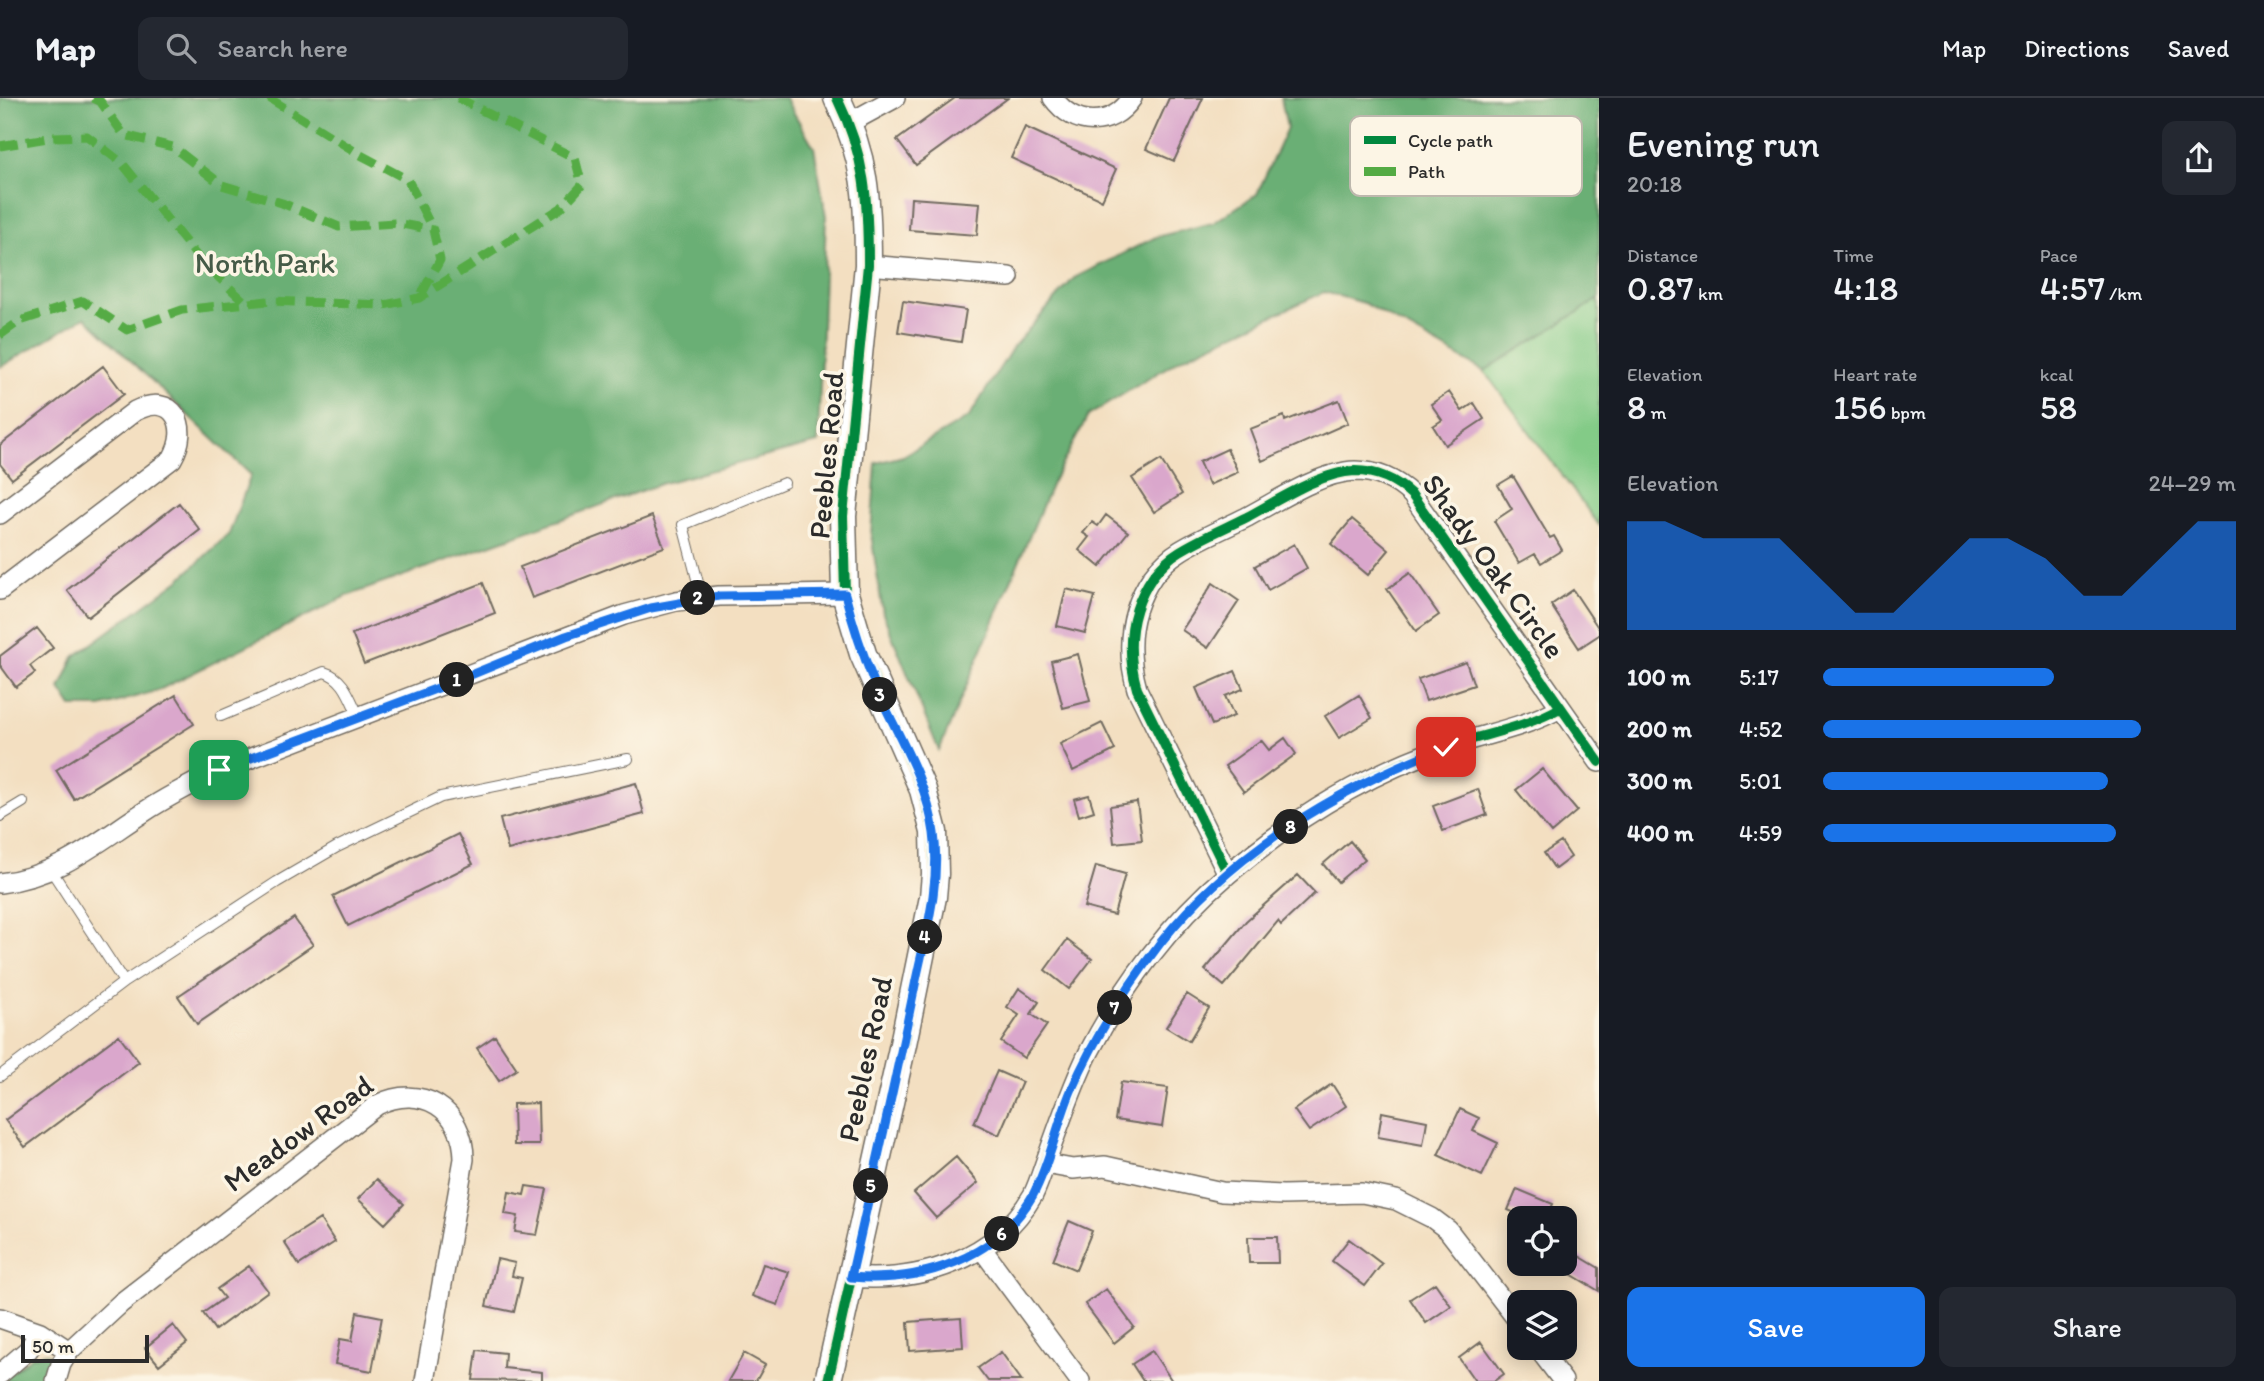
<!DOCTYPE html>
<meta charset="utf-8">
<style>
:root{--surface:#171b24;--page:#242831;--text:#f1f3f6;--muted:#9ea1a6;--line:#363941;--accent:#1a73e8}
body{margin:0;font-family:Itim,sans-serif;background:var(--page);color:var(--text);height:100vh;display:flex;flex-direction:column;font-size:26px;white-space:nowrap}
*{box-sizing:border-box;margin:0}
p{font-size:23px;color:var(--muted)}
.icon{flex:none;width:38px;height:38px;fill:none;stroke:currentColor;stroke-width:2;stroke-linecap:round;stroke-linejoin:round}
.map{position:relative;flex:1;overflow:hidden}
.sheet{display:flex;flex-direction:column;background:var(--surface);width:665px}
.sheet>*{flex:none}
.controls{position:absolute;left:1507px;top:1108px;display:grid;gap:14px}
.controls a{display:grid;place-items:center;width:70px;height:70px;border-radius:14px;background:var(--surface);box-shadow:0 4px 18px #0003;font-size:35px}
.scale{position:absolute;left:21px;bottom:18px;width:128px;box-sizing:border-box;padding-left:7px;border:4px solid #2b2b2b;border-top:0;font-size:19px;line-height:24px;white-space:nowrap;color:#2b2b2b;-webkit-text-stroke:5px #fcf5e5;paint-order:stroke}
.pin{position:absolute;display:grid;place-items:center;width:60px;height:60px;color:#fff;margin:-30px;border-radius:14px;box-shadow:0 4px 10px #0006}
.km{position:absolute;width:35px;height:35px;margin:-18px;border-radius:50%;background:#222;color:#fff;font-size:19px;line-height:35px;text-align:center}
.round{display:grid;place-items:center;flex:none;width:74px;height:74px;border-radius:14px;background:var(--page)}
.head{display:flex;align-items:center;justify-content:space-between;height:119px;padding:0 28px}
h1{font-size:38px;font-weight:600;line-height:52px}
.figures{display:grid;grid-template-columns:repeat(3,1fr);gap:10px;height:119px;padding:7px 28px}
.figures div{display:grid;align-content:center}
.figures b{font-size:35px;font-weight:600}
.figures small{font-size:19px;font-weight:400}
.figures p{font-size:19px}
.chart{height:196px;padding:14px 28px}
.chart p{display:flex;justify-content:space-between}
.chart svg{width:100%;height:126px;margin-top:7px;fill:var(--accent);opacity:.7}
.button{display:flex;gap:14px;margin-top:auto;padding:14px 28px}
.button a{flex:1;height:80px;border-radius:14px;background:var(--accent);color:#fff;font-size:28px;font-weight:600;line-height:80px;text-align:center}
.button a+a{background:var(--page);color:var(--text)}
ul{padding:0 28px;list-style:none;font-size:23px}
li{display:grid;grid-template-columns:112px 84px 1fr;align-items:center;height:52px}
li i{height:18px;border-radius:9px;background:var(--accent)}
header{display:flex;align-items:center;gap:42px;box-sizing:border-box;height:98px;padding:0 35px;background:var(--surface);border-bottom:2px solid var(--line)}
header strong{font-size:33px}
nav{display:flex;gap:38px;margin-inline-start:auto;font-size:24px}
.search{width:490px;height:63px;background:var(--page);display:flex;align-items:center;gap:18px;box-sizing:border-box;padding:0 24px;border-radius:14px;color:var(--muted);font-size:26px}
main{display:flex;flex:1;min-height:0}
.map>svg:first-child{display:block}
.green{fill:#83cb87;stroke:#577b59;stroke-width:2}
.forest{fill:#6aaf74;stroke:#4a6d50;stroke-width:2}
.building{fill:#daa7cc}
.lines{fill:none;stroke-linecap:round;stroke-linejoin:round}
.lane-casing{stroke:#716a60;stroke-width:12}
.street-casing{stroke:#716a60;stroke-width:22}
.secondary-casing{stroke:#716a60;stroke-width:29}
.lane{stroke:#fff;stroke-width:10}
.street{stroke:#fff;stroke-width:19}
.secondary{stroke:#fff;stroke-width:26}
.quiet{stroke:#54ab44;stroke-width:9;stroke-dasharray:18 9;stroke-linecap:butt}
.cycleway-casing{stroke:#fcf5e5;stroke-width:15}
.cycleway{stroke:#00873e;stroke-width:10}
.route-casing{stroke:#fff;stroke-width:14}
.route{stroke:#1a73e8;stroke-width:9}
.labels{text-anchor:middle;dominant-baseline:central;stroke-width:7;stroke-linejoin:round;paint-order:stroke}
.park-label{font-size:30px;fill:#455b47;stroke:#fcf5e5}
.street-label{font-size:30px;fill:#2b2b2b;stroke:#fcf5e5}
.key{fill:#fcf5e5;stroke:#bdb8ad;stroke-width:2}
.key-label{font-size:19px;fill:#2b2b2b}
</style>
<header>
<strong>Map</strong>
<div class="search"><svg class="icon" aria-label="search" viewBox="0 0 24 24"><circle cx="10" cy="10" r="6"/><path d="M15 15l6 6"/></svg>Search here</div>
<nav><a>Map</a><a>Directions</a><a>Saved</a></nav>
</header>
<main>
<div class="map">
<svg width="1599" height="1283" viewBox="0 0 1599 1283">
<rect width="100%" height="100%" fill="#fcf5e5"/>
<filter id="ink" filterUnits="userSpaceOnUse"><feTurbulence type="fractalNoise" baseFrequency=".0143" numOctaves="2"/><feDisplacementMap in="SourceGraphic" scale="14" xChannelSelector="R" yChannelSelector="G"/><feConvolveMatrix kernelMatrix="1 2 1 2 8 2 1 2 1" color-interpolation-filters="sRGB"/></filter>
<filter id="wash" filterUnits="userSpaceOnUse"><feTurbulence type="fractalNoise" baseFrequency=".00686" numOctaves="4" result="noise"/><feDisplacementMap in="SourceGraphic" scale="28" xChannelSelector="R" yChannelSelector="G"/><feGaussianBlur stdDeviation="1.57" result="paint"/><feColorMatrix in="noise" values="0 0 0 0 0 0 0 0 0 0 0 0 0 0 0 0 0 1.4 0 .05"/><feComposite in="paint" operator="in"/></filter>
<g filter="url(#wash)">
<rect width="100%" height="100%" fill="#f3dfc1"/>
<path class="green" d="M 1599,201 L 1599,427 L 1484,273 Z"/>
<path class="forest" d="M 0,0 L 785,0 L 814,49 L 826,118 L 818,345 L 663,385 L 347,498 L 159,592 L 101,609 L 72,609 L 60,591 L 74,559 L 179,482 L 229,436 L 251,377 L 85,219 L 0,269 Z
M 1281,0 L 1599,0 L 1599,201 L 1484,273 L 1364,205 L 1324,194 L 1182,260 L 1088,318 L 1052,385 L 939,653 L 883,516 L 871,436 L 876,365 L 903,358 L 969,319 L 1013,249 L 1074,180 L 1156,139 L 1213,125 L 1257,96 L 1287,30 Z
M 47,1255 L 54,1264 L 48,1283 L 1,1283 L 32,1258 Z"/>
<g id="blocks">
<path class="building" d="M 955,0 L 1008,0 L 916,67 L 897,42 Z
M 1169,0 L 1203,0 L 1174,63 L 1146,51 Z
M 1025,29 L 1116,71 L 1102,102 L 1011,60 Z
M 911,100 L 980,105 L 977,137 L 909,132 Z
M 903,203 L 966,212 L 961,244 L 898,234 Z
M 103,268 L 124,296 L 12,381 L 0,366 L 0,347 Z
M 1449,294 L 1462,313 L 1474,305 L 1484,321 L 1445,347 L 1433,328 L 1442,322 L 1431,306 Z
M 1339,302 L 1348,325 L 1262,363 L 1250,331 L 1284,318 L 1285,323 Z
M 1227,351 L 1238,374 L 1209,387 L 1199,364 Z
M 1161,362 L 1182,396 L 1154,414 L 1132,380 Z
M 1513,378 L 1550,440 L 1554,438 L 1562,452 L 1541,465 L 1535,456 L 1519,465 L 1494,423 L 1512,411 L 1498,387 Z
M 179,405 L 200,432 L 88,519 L 67,492 Z
M 1106,417 L 1128,434 L 1100,469 L 1079,452 L 1089,439 L 1083,435 L 1092,424 L 1098,428 Z
M 652,418 L 664,449 L 532,500 L 520,469 Z
M 1352,421 L 1389,452 L 1368,477 L 1331,446 Z
M 1294,446 L 1307,470 L 1268,492 L 1255,468 Z
M 1410,475 L 1439,517 L 1416,533 L 1387,491 Z
M 483,485 L 495,515 L 364,566 L 352,536 Z
M 1213,485 L 1239,503 L 1208,550 L 1182,532 Z
M 1066,491 L 1095,498 L 1085,535 L 1057,528 Z
M 1573,492 L 1599,531 L 1599,537 L 1579,550 L 1551,507 Z
M 37,530 L 53,550 L 30,568 L 35,575 L 16,589 L 0,567 L 0,558 Z
M 1078,556 L 1090,603 L 1063,610 L 1051,563 Z
M 1466,564 L 1474,587 L 1426,603 L 1418,581 Z
M 1235,573 L 1243,591 L 1225,598 L 1234,618 L 1212,627 L 1196,590 Z
M 176,597 L 194,626 L 74,701 L 56,672 Z
M 1359,597 L 1372,620 L 1339,640 L 1325,618 Z
M 1102,625 L 1115,652 L 1073,673 L 1060,646 Z
M 1285,640 L 1296,656 L 1244,694 L 1225,668 L 1261,642 L 1269,652 Z
M 1542,671 L 1577,713 L 1551,735 L 1516,692 Z
M 636,685 L 644,716 L 508,752 L 500,721 Z
M 1478,691 L 1487,717 L 1443,733 L 1433,708 Z
M 1089,697 L 1094,713 L 1079,718 L 1074,701 Z
M 1137,704 L 1142,742 L 1114,745 L 1110,708 Z
M 458,736 L 473,766 L 348,828 L 333,798 Z
M 1350,743 L 1365,761 L 1338,784 L 1323,766 Z
M 1561,744 L 1571,759 L 1555,771 L 1544,755 Z
M 1096,768 L 1125,776 L 1114,817 L 1084,809 Z
M 1298,777 L 1315,795 L 1281,827 L 1278,823 L 1224,888 L 1205,872 L 1246,823 Z
M 294,820 L 313,847 L 197,926 L 178,898 Z
M 1067,842 L 1092,861 L 1069,891 L 1045,872 Z
M 1019,890 L 1039,904 L 1031,916 L 1047,927 L 1024,960 L 1001,944 L 1019,917 L 1007,909 Z
M 1187,896 L 1209,910 L 1189,943 L 1166,929 Z
M 119,937 L 139,964 L 25,1049 L 5,1022 Z
M 495,938 L 517,971 L 499,983 L 477,950 Z
M 997,973 L 1022,984 L 999,1037 L 974,1025 Z
M 1121,984 L 1168,990 L 1162,1029 L 1115,1022 Z
M 1332,986 L 1346,1008 L 1309,1033 L 1294,1012 Z
M 538,1005 L 539,1047 L 514,1047 L 513,1006 Z
M 1460,1011 L 1479,1020 L 1473,1033 L 1498,1045 L 1482,1078 L 1438,1057 Z
M 1382,1014 L 1427,1023 L 1423,1047 L 1378,1039 Z
M 956,1059 L 978,1085 L 936,1120 L 914,1095 Z
M 377,1081 L 404,1106 L 385,1126 L 358,1101 Z
M 526,1088 L 547,1091 L 537,1137 L 515,1134 L 518,1118 L 505,1116 L 509,1094 L 524,1097 Z
M 1517,1091 L 1553,1106 L 1547,1120 L 1526,1120 L 1508,1112 Z
M 320,1121 L 335,1144 L 299,1167 L 284,1144 Z
M 1069,1123 L 1092,1133 L 1076,1172 L 1053,1162 Z
M 1248,1139 L 1277,1139 L 1278,1165 L 1249,1165 Z
M 1349,1141 L 1382,1166 L 1365,1188 L 1332,1163 Z
M 1564,1149 L 1599,1170 L 1599,1193 L 1564,1172 Z
M 497,1161 L 515,1165 L 512,1178 L 522,1180 L 514,1214 L 486,1208 Z
M 763,1166 L 789,1174 L 778,1207 L 752,1198 Z
M 249,1168 L 268,1193 L 215,1232 L 203,1215 L 224,1200 L 217,1191 Z
M 1435,1185 L 1451,1208 L 1426,1225 L 1410,1201 Z
M 1106,1191 L 1134,1229 L 1114,1245 L 1085,1206 Z
M 357,1214 L 382,1219 L 372,1273 L 335,1266 L 340,1241 L 352,1243 Z
M 961,1220 L 963,1249 L 910,1253 L 908,1224 Z
M 173,1227 L 187,1245 L 159,1267 L 145,1250 Z
M 1481,1244 L 1504,1276 L 1494,1283 L 1475,1283 L 1459,1260 Z
M 477,1252 L 505,1255 L 504,1270 L 542,1274 L 542,1283 L 473,1282 Z
M 1152,1253 L 1172,1283 L 1143,1283 L 1132,1266 Z
M 1001,1254 L 1022,1283 L 988,1283 L 978,1270 Z
M 744,1255 L 765,1267 L 756,1283 L 728,1283 Z"/>
</g>
</g>
<g filter="url(#ink)">
<use href="#blocks" fill-opacity="0" stroke="#716a60" stroke-width="2"/>
<g class="lines">
<g class="lane-casing">
<path id="lane" d="M 702,500 L 683,427 L 784,385
M 221,618 L 324,574 C 345,580 350,601 359,619
M 0,718 L 23,704
M 51,772 L 124,884
M 0,978 L 124,884 L 277,784 L 337,749 L 441,699 L 628,661"/>
</g>
<g class="street-casing">
<path id="street" d="M 1053,0 C 1074,29 1111,31 1132,0
M 849,25 L 895,0
M 868,167 L 1009,179
M 0,416 L 135,313 C 174,293 191,329 172,361 L 0,492
M 1228,776 L 1137,591 C 1126,552 1129,513 1153,478 C 1160,469 1170,459 1180,453 C 1201,440 1225,430 1247,419 C 1277,403 1321,374 1355,373 C 1377,373 1396,382 1412,397 L 1599,664
M 0,785 C 59,778 96,745 144,714 C 168,698 194,685 220,672 L 624,517 L 676,503 L 719,498 L 845,496
M 1045,1066 L 1073,1071 L 1105,1068 L 1222,1094 L 1283,1097 L 1362,1095 L 1396,1102 L 1432,1120 L 1448,1132 L 1519,1224
M 982,1151 L 1080,1283
M 851,1179 C 921,1185 996,1161 1033,1097 C 1040,1083 1044,1067 1050,1052 C 1062,1019 1073,986 1089,954 C 1123,888 1171,824 1228,776 C 1292,722 1366,676 1446,649 C 1484,636 1525,630 1560,610
M 0,1220 L 40,1234 L 69,1253
M 1538,1250 L 1563,1283
M 0,1276 L 28,1252 L 40,1234
M 56,1283 L 61,1266 L 69,1253 L 121,1205 L 377,1007 C 421,985 464,1011 464,1061 L 425,1283"/>
</g>
<g class="secondary-casing">
<path id="secondary" d="M 828,1283 L 903,946 L 933,799 L 935,776 L 934,734 L 923,692 L 863,556 L 845,496 L 843,418 L 868,167 C 868,101 866,60 837,0"/>
</g>
<use href="#lane" class="lane"/>
<use href="#street" class="street"/>
<use href="#secondary" class="secondary"/>
<path class="quiet" d="M 93,0 L 100,3 L 124,37 L 173,49 L 222,87 L 282,105 L 339,129 L 396,125 L 433,132 L 440,162 L 421,197
M 269,0 L 359,56 L 408,82 L 433,132
M 0,48 L 53,39 L 87,38 L 122,65 L 200,162 L 246,205
M 0,237 L 20,223 L 83,203 L 127,232 L 182,212 L 200,210 L 268,203 L 384,207 L 419,200 L 561,110 L 582,87 L 575,60 L 458,0"/>
<g class="cycleway-casing">
<path id="cycleway" d="M 1228,776 L 1137,591 C 1126,552 1129,513 1153,478 C 1160,469 1170,459 1180,453 C 1201,440 1225,430 1247,419 C 1277,403 1321,374 1355,373 C 1377,373 1396,382 1412,397 L 1599,664
M 851,1179 C 921,1185 996,1161 1033,1097 C 1040,1083 1044,1067 1050,1052 C 1062,1019 1073,986 1089,954 C 1123,888 1171,824 1228,776 C 1292,722 1366,676 1446,649 C 1484,636 1525,630 1560,610
M 828,1283 L 903,946 L 933,799 L 935,776 L 934,734 L 923,692 L 863,556 L 845,496 L 843,418 L 868,167 C 868,101 866,60 837,0"/>
</g>
<use href="#cycleway" class="cycleway"/>
</g>
</g>
<g class="lines" filter="url(#ink)">
<g class="route-casing">
<path id="route" d="M 219,672 L 446,587 L 566,538 L 651,510 L 719,498 L 845,496 C 853,527 863,557 875,587 C 896,635 927,682 934,735 C 941,786 925,838 915,887 C 895,985 873,1082 851,1179 C 922,1185 996,1161 1033,1097 C 1050,1065 1057,1026 1071,993 C 1094,940 1126,890 1161,844 C 1233,753 1339,690 1446,649"/>
</g>
<use href="#route" class="route"/>
</g>
<g class="labels">
<g class="park-label">
<text x="265" y="164">North Park</text>
</g>
<g class="street-label">
<text transform="translate(826 357) rotate(-85)">Peebles Road</text>
<text transform="translate(1494 468) rotate(54)">Shady Oak Circle</text>
<text transform="translate(865 961) rotate(-78)">Peebles Road</text>
<text transform="translate(298 1035) rotate(-36)">Meadow Road</text>
</g>
</g>
<rect x="1350" y="18" width="232" height="80" rx="10" class="key"/>
<rect x="1364" y="38" width="32" height="8" fill="#00873e"/>
<rect x="1364" y="69" width="32" height="9" fill="#54ab44"/>
<g class="key-label">
<text x="1408" y="49">Cycle path</text>
<text x="1408" y="80">Path</text>
</g>
</svg>
<div class="controls">
<a><svg class="icon" aria-label="locate" viewBox="0 0 24 24"><circle cx="12" cy="12" r="6"/><path d="M12 2v4M12 18v4M2 12h4M18 12h4"/></svg></a>
<a><svg class="icon" aria-label="layers" viewBox="0 0 24 24"><path d="M12 4l9 5-9 5-9-5zM3 14l9 5 9-5"/></svg></a>
</div>
<div class="scale">50 m</div>
<div class="pin" style="left:219px;top:672px;background:#1e9e55"><svg class="icon" aria-label="arrive" viewBox="0 0 24 24"><path d="M6 21V4h12l-3 4 3 4H6"/></svg></div>
<div class="pin" style="left:1446px;top:649px;background:#d93025"><svg class="icon" aria-label="check" viewBox="0 0 24 24"><path d="M5 12l5 5 9-10"/></svg></div>
<b class="km" style="left:457px;top:582px">1</b>
<b class="km" style="left:698px;top:500px">2</b>
<b class="km" style="left:880px;top:597px">3</b>
<b class="km" style="left:925px;top:839px">4</b>
<b class="km" style="left:871px;top:1088px">5</b>
<b class="km" style="left:1002px;top:1136px">6</b>
<b class="km" style="left:1115px;top:910px">7</b>
<b class="km" style="left:1291px;top:729px">8</b>
</div>
<section class="sheet">
<div class="head"><div><h1>Evening run</h1><p>20:18</p></div><a class="round"><svg class="icon" aria-label="share" viewBox="0 0 24 24"><path d="M12 15V3M7 8l5-5 5 5M5 13v7h14v-7"/></svg></a></div>
<div class="figures">
<div><p>Distance</p><b>0.87<small> km</small></b></div>
<div><p>Time</p><b>4:18</b></div>
<div><p>Pace</p><b>4:57<small> /km</small></b></div>
</div>
<div class="figures">
<div><p>Elevation</p><b>8<small> m</small></b></div>
<div><p>Heart rate</p><b>156<small> bpm</small></b></div>
<div><p>kcal</p><b>58</b></div>
</div>
<div class="chart"><p><span>Elevation</span>24–29 m</p>
<svg viewBox="0 0 160 44" preserveAspectRatio="none"><path d="M0 44V6L10 6L20 12L30 12L40 12L50 25L60 38L70 38L80 25L90 12L100 12L110 19L120 32L130 32L140 19L150 6L160 6V44z"/></svg>
</div>
<ul>
<li><b>100 m</b>5:17<i style="width:56%"></i></li>
<li><b>200 m</b>4:52<i style="width:77%"></i></li>
<li><b>300 m</b>5:01<i style="width:69%"></i></li>
<li><b>400 m</b>4:59<i style="width:71%"></i></li>
</ul>
<div class="button"><a>Save</a><a>Share</a></div>
</section>
</main>
